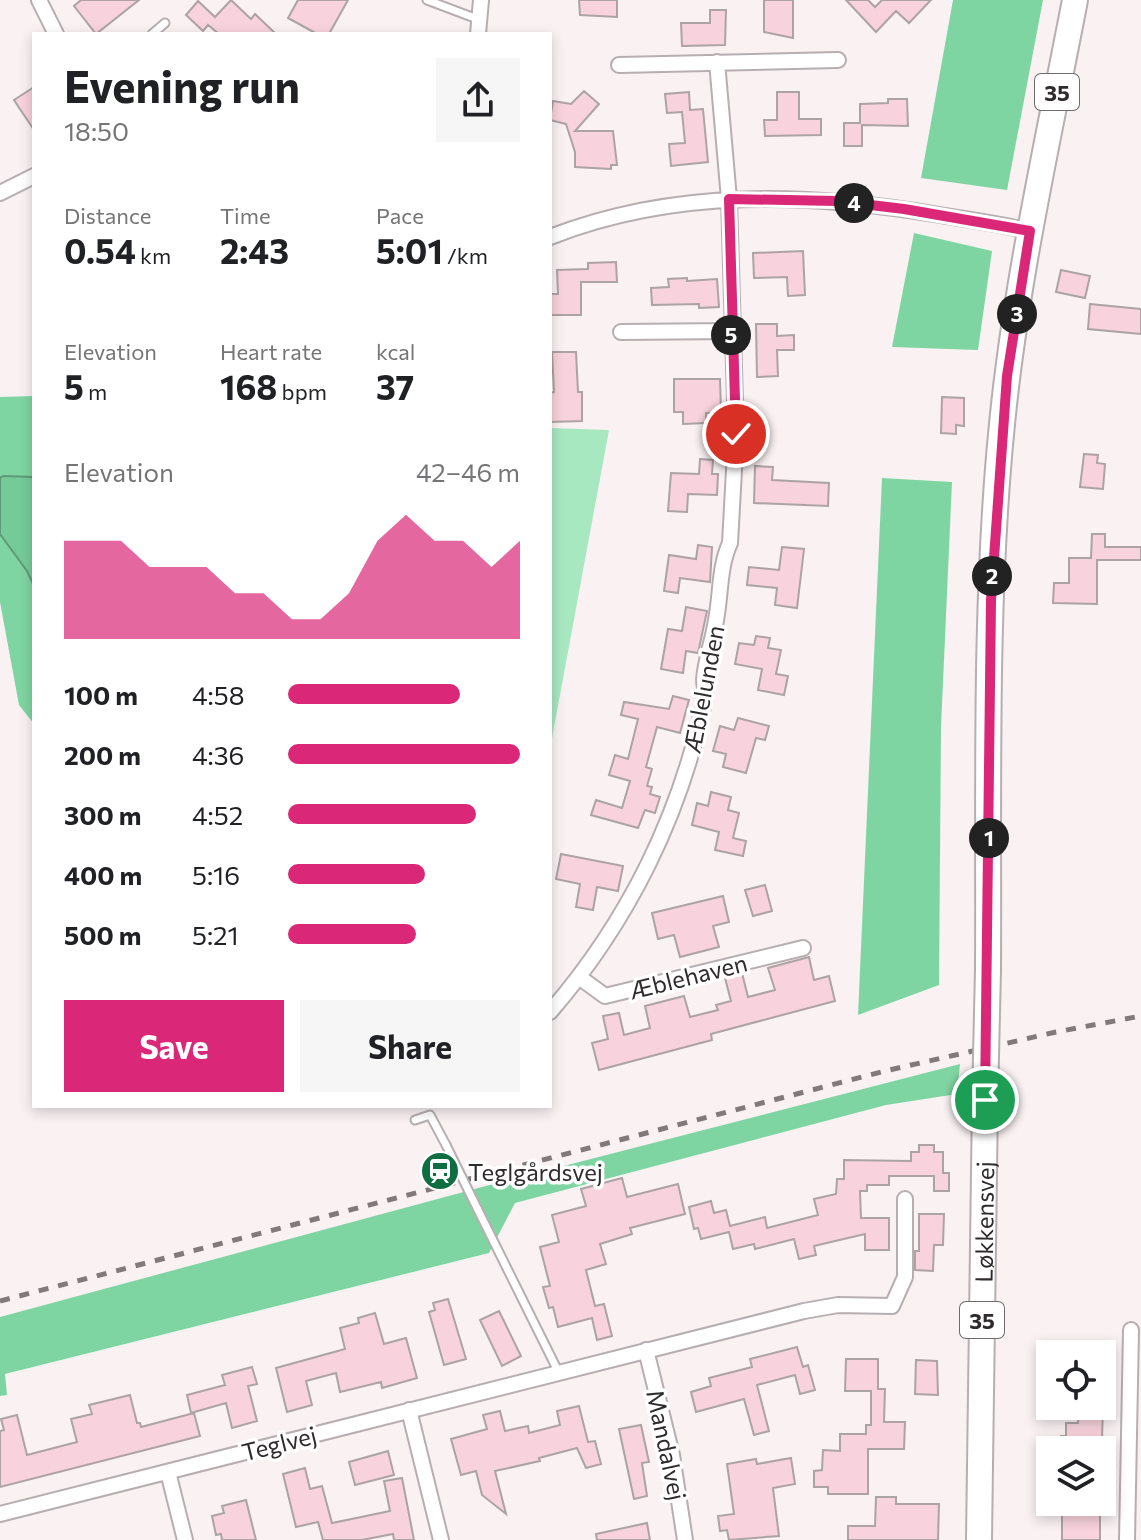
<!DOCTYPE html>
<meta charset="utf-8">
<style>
:root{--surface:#fff;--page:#f6f6f6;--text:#202124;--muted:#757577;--accent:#db2777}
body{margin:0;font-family:Commissioner,sans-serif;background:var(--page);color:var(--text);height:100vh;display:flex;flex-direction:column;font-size:30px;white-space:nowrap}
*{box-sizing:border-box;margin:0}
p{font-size:26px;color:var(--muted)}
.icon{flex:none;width:44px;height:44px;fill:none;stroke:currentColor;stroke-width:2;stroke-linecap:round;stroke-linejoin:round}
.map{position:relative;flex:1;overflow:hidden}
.drawer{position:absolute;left:32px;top:32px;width:520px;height:1076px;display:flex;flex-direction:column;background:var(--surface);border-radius:0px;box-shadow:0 4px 12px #0003}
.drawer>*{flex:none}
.fabs{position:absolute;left:1036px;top:1340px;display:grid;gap:16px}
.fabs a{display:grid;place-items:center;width:80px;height:80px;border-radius:0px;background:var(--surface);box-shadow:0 4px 12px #0003;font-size:40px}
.pin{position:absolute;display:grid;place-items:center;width:68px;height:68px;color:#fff;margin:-34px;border:4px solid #fff;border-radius:50%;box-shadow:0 2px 8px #0007}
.km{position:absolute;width:40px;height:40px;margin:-20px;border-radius:50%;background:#222;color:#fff;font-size:22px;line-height:40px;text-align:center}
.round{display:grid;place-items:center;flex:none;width:84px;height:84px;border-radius:0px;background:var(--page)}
.head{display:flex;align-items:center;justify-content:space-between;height:136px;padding:0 32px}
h1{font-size:44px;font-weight:700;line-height:60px}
.stats{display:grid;grid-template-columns:repeat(3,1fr);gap:12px;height:136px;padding:8px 32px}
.stats div{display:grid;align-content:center}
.stats b{font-size:34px;font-weight:700}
.stats small{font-size:22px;font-weight:400}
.stats p{font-size:22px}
.chart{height:224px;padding:16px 32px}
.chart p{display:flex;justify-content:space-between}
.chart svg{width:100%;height:144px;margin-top:8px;fill:var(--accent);opacity:.7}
.primary-button{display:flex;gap:16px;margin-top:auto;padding:16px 32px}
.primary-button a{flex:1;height:92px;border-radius:0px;background:var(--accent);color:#fff;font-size:32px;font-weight:700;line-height:92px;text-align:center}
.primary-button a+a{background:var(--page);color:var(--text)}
ul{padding:0 32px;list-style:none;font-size:26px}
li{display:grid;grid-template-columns:128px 96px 1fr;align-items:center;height:60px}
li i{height:20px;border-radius:10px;background:var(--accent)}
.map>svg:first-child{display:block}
.green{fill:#a8e8c0}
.forest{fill:#7fd5a1}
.water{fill:#75cb98;stroke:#609b78;stroke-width:2}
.building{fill:#f8d2dc;stroke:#aca3a5;stroke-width:2}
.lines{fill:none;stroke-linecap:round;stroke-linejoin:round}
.service-casing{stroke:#b7aeb1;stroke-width:11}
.minor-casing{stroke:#b7aeb1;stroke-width:18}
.primary-casing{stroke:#b7aeb1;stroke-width:28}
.service{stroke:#fff;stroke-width:7}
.minor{stroke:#fff;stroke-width:14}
.primary{stroke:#fff;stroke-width:24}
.rail{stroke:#807a7b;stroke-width:5;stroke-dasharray:10 10;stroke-linecap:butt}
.service-bridge-casing{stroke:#b7aeb1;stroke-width:11;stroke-linecap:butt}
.primary-bridge-casing{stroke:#b7aeb1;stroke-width:28;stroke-linecap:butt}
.service-bridge{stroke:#fff;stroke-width:7}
.primary-bridge{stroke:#fff;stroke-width:24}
.route-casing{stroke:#fff;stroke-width:16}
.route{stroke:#db2777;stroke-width:10}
.labels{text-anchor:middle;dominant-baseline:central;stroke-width:7;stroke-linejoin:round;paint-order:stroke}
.shield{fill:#fff;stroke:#6d6b6b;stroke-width:2}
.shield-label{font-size:22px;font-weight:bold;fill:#2f2b2c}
.street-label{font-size:24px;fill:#2f2b2c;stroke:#fff}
.poi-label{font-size:24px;fill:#2f2b2c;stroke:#fff;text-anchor:start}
</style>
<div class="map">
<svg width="1141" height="1540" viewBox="0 0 1141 1540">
<rect width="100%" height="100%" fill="#faf1f3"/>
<path class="green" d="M 550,428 L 609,430 L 550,749 Z"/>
<path class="forest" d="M 953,0 L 1043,0 L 1007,190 L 921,178 Z
M 914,233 L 992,251 L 978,350 L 892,347 Z
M 34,396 L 34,724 L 19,705 L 0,602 L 0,397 Z
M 882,478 L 952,482 L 941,727 L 939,985 L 858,1015 Z
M 960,1064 L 957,1094 L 886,1105 L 515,1203 L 489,1253 L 5,1374 L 7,1395 L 0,1396 L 0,1317 L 482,1187 Z"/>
<path class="water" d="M 3,476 L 34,477 L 34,586 L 27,571 L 0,534 L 0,478 Z"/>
<path class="building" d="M 81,0 L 139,0 L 96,34 L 74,6 Z
M 231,0 L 251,19 L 255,14 L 276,34 L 219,34 L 208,25 L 203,31 L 186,15 L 198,1 L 215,17 Z
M 298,0 L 348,0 L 329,34 L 317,34 L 288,18 Z
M 579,0 L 617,0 L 617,17 L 580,15 Z
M 764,0 L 793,0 L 793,38 L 764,32 Z
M 846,0 L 868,0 L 875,7 L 882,0 L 931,0 L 909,23 L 896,11 L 876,32 Z
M 710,10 L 726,10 L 725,45 L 682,46 L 681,23 L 710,23 Z
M 34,87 L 34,130 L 14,100 Z
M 584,91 L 599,104 L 575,131 L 613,131 L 617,165 L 611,165 L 611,169 L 575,167 L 575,152 L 566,124 L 550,120 L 553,101 L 571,104 Z
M 689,92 L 690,110 L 703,109 L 708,162 L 671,166 L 669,144 L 685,143 L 682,112 L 667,113 L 665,94 Z
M 777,92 L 799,92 L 799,119 L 821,119 L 821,135 L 765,136 L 764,120 L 777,120 Z
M 888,99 L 907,99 L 908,126 L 862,125 L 862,146 L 844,146 L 844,123 L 860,123 L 860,104 L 888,103 Z
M 803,251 L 805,295 L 788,296 L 787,277 L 754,278 L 753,253 Z
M 616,262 L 617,282 L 581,282 L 581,315 L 550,315 L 550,294 L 558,294 L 557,270 L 588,269 L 588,263 Z
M 1061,270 L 1090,276 L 1085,298 L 1056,292 Z
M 687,278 L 687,281 L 717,279 L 719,307 L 699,308 L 699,304 L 652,305 L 651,288 L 669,287 L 668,279 Z
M 1090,304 L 1141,309 L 1141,334 L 1088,329 Z
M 756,324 L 777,324 L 777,336 L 794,335 L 794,350 L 777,350 L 778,376 L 757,377 Z
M 552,352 L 576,352 L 578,392 L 582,392 L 582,421 L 550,422 L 550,393 L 554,392 Z
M 674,379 L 720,379 L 721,413 L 706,413 L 706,423 L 683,424 L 683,412 L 674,412 Z
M 942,397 L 964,398 L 964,426 L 956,425 L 956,434 L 941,433 Z
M 1084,454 L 1098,455 L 1097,463 L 1105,464 L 1103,489 L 1080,487 Z
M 700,459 L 713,460 L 712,474 L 718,474 L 717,495 L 688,494 L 687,512 L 668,511 L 671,473 L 699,474 Z
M 755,466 L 773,467 L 772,480 L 829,483 L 828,506 L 754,503 Z
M 1092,534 L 1105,534 L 1105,547 L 1141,547 L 1141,560 L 1097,560 L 1097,604 L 1053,603 L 1054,583 L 1069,583 L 1069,558 L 1091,558 Z
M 698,545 L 712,547 L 710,582 L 680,578 L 678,593 L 664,591 L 669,555 L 696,559 Z
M 782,547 L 804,549 L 797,608 L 775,605 L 777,588 L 747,585 L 749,567 L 779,570 Z
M 686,607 L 707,611 L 698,653 L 686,651 L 683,673 L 661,669 L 668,629 L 682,631 Z
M 756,636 L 770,638 L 768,648 L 781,650 L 776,674 L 788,676 L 784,695 L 758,690 L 762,669 L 735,664 L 739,643 L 754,645 Z
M 673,696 L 689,700 L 680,733 L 657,727 L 646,767 L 652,769 L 647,786 L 652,787 L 650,794 L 660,797 L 655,813 L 645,810 L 638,828 L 591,815 L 596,800 L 622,808 L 630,781 L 609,775 L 615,755 L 628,759 L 638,719 L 621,715 L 624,702 L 669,709 Z
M 738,718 L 769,726 L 765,740 L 756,738 L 746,773 L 723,767 L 726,754 L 713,751 L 720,726 L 734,730 Z
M 711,792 L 731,797 L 728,810 L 739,813 L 733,838 L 746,841 L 743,856 L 715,850 L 719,832 L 692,825 L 697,803 L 708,806 Z
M 561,854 L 623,866 L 618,891 L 597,887 L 593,910 L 576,907 L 580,884 L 556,879 Z
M 765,885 L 772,911 L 753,916 L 745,890 Z
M 723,896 L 729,922 L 713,926 L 719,947 L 680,957 L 674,935 L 658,939 L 652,913 Z
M 809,957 L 814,980 L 829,976 L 835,1001 L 711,1034 L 712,1040 L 599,1070 L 592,1043 L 608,1039 L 603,1016 L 619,1013 L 624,1035 L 650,1028 L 645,1006 L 684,996 L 690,1017 L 718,1010 L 716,1005 L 731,1001 L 725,978 L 742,973 L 748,997 L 775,990 L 768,968 Z
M 919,1145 L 934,1145 L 934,1152 L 943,1152 L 943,1173 L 949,1173 L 949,1191 L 934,1191 L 934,1176 L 889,1176 L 889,1185 L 867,1185 L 867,1191 L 860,1191 L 861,1218 L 889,1218 L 889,1250 L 865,1250 L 865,1234 L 814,1246 L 816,1255 L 799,1259 L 794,1239 L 755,1249 L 754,1244 L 733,1249 L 729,1232 L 701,1239 L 698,1228 L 694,1229 L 689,1207 L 711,1201 L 714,1213 L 726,1210 L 730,1226 L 765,1217 L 767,1228 L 818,1215 L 814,1199 L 836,1194 L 837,1179 L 844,1179 L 844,1160 L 911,1161 L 911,1152 L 919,1152 Z
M 622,1178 L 627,1197 L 678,1184 L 685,1214 L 630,1228 L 632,1234 L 600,1244 L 606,1264 L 586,1270 L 595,1306 L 604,1304 L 612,1336 L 597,1340 L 592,1318 L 558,1327 L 553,1307 L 549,1308 L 543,1287 L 550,1286 L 540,1247 L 559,1242 L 552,1215 L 586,1206 L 581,1189 Z
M 919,1214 L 944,1214 L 943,1245 L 934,1245 L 933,1271 L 915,1270 L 915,1251 L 919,1251 Z
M 448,1299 L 466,1359 L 444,1365 L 429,1312 L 435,1310 L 433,1303 Z
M 499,1311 L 521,1356 L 502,1366 L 480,1320 Z
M 375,1313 L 384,1344 L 406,1338 L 417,1378 L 382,1388 L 381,1382 L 340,1392 L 336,1373 L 306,1381 L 312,1405 L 287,1412 L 276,1368 L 345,1349 L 340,1328 L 359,1323 L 358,1318 Z
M 797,1347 L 803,1367 L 808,1365 L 815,1390 L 800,1394 L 795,1375 L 757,1385 L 769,1431 L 754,1435 L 744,1399 L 696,1412 L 691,1392 L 711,1386 L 709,1378 L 752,1367 L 750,1359 Z
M 846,1359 L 878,1359 L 878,1389 L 885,1389 L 884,1422 L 905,1422 L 904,1449 L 868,1449 L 868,1494 L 828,1494 L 828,1487 L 814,1487 L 814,1471 L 822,1470 L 823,1450 L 840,1451 L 840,1434 L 866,1434 L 866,1425 L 871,1425 L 871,1391 L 845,1391 Z
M 916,1360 L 937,1361 L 938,1395 L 915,1394 Z
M 252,1367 L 257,1384 L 248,1386 L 257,1421 L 232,1428 L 226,1403 L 191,1413 L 187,1395 L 225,1385 L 222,1375 Z
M 130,1395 L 137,1423 L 140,1423 L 141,1427 L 194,1413 L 200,1436 L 0,1487 L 0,1431 L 4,1430 L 1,1419 L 17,1415 L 27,1455 L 77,1442 L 71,1419 L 92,1414 L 89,1405 Z
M 579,1406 L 588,1442 L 595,1441 L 601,1464 L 586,1468 L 577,1448 L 539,1458 L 540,1461 L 495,1471 L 506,1514 L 482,1495 L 476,1471 L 461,1475 L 451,1439 L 487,1429 L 483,1415 L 500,1411 L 505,1431 L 528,1426 L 529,1433 L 560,1425 L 557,1411 Z
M 1079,1406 L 1103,1406 L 1102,1439 L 1083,1439 L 1082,1450 L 1061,1450 L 1061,1436 L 1066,1436 L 1066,1423 L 1078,1423 Z
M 641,1425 L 649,1462 L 642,1463 L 647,1496 L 634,1499 L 619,1429 Z
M 388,1451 L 394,1475 L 355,1485 L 349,1462 Z
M 791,1458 L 795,1484 L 773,1488 L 779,1536 L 729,1540 L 727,1530 L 720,1531 L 718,1516 L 734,1514 L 727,1464 L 756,1459 L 757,1464 Z
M 305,1468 L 310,1489 L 322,1486 L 332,1523 L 390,1511 L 384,1481 L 402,1478 L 414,1540 L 394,1540 L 393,1534 L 362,1540 L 323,1540 L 318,1522 L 296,1527 L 283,1474 Z
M 876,1497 L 896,1497 L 896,1504 L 939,1504 L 938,1540 L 848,1540 L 848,1526 L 875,1526 Z
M 246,1500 L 256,1540 L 222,1540 L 221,1534 L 216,1535 L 212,1516 L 224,1513 L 222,1506 Z
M 1075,1502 L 1100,1502 L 1100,1540 L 1062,1540 L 1062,1504 L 1075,1504 Z
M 647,1523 L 650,1540 L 597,1540 L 596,1534 Z"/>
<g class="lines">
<g class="service-casing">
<path id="service" d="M 427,0 L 480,20
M 152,34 L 165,23
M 415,1120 L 430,1115 L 446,1145
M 477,1208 L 559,1373"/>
</g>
<g class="minor-casing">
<path id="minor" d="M 39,0 L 56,34
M 478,34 L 481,0
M 619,65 L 838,60
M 0,193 L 34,176
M 550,237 C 675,188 810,193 940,215 C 970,220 1000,224 1030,231
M 621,332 L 731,331
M 579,977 L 605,996 L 803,948
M 550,1012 C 628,922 681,815 705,698 C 707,692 704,687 704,680 C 705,661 713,640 716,620 C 721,594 719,567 730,543 L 736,434 L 729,199 L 717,62
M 646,1350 L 672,1455 L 685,1540
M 409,1410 L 441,1540
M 168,1472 L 185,1540
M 0,1514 L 804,1311 L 838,1305 L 892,1306 L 905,1277 L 905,1199
M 1127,1540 L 1131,1330"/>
</g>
<g class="primary-casing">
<g id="primary">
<path d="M 988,970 C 989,788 984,605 1002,424 C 1016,281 1048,141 1075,0"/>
<path id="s1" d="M 979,1540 L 985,1100"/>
</g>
</g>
<use href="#service" class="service"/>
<use href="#minor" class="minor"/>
<use href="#primary" class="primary"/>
<path class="rail" d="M 0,1301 L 885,1071 L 1056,1032 L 1141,1016"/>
<g class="service-bridge-casing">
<path id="service-bridge" d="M 446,1145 L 477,1208"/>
</g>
<g class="primary-bridge-casing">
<path id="primary-bridge" d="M 985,1100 L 988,970"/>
</g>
<use href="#service-bridge" class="service-bridge"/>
<use href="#primary-bridge" class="primary-bridge"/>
</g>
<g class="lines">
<g class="route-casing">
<path id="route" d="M 736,434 L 729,199 L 837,201 L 904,209 L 1030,231 L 1007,376 L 991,600 L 985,1100"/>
</g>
<use href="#route" class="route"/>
</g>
<defs>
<g id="station-disc" transform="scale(2)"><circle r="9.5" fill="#0f6d42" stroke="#fff"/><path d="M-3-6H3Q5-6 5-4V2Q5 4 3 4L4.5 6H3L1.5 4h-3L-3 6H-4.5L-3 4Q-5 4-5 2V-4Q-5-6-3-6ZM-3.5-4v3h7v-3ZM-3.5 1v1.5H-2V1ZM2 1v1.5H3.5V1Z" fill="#fff"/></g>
</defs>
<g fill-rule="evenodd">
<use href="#station-disc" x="440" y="1171"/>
</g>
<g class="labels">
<g class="shield">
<rect x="1035" y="74" width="44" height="36" rx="6"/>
<rect x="960" y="1302" width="44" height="36" rx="6"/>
</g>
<g class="shield-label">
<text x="1057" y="92">35</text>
<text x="982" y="1320">35</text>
</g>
<g class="street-label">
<text transform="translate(703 689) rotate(-79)">Æblelunden</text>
<text transform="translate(688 976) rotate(-14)">Æblehaven</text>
<text stroke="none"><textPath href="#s1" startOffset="318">Løkkensvej</textPath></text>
<text transform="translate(279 1443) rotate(-14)">Teglvej</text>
<text transform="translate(667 1445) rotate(78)">Mandalvej</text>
</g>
<g class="poi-label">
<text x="468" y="1171">Teglgårdsvej</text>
</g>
</g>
</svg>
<div class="fabs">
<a><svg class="icon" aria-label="locate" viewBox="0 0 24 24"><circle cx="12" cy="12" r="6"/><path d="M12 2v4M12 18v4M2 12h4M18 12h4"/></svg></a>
<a><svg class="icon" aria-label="layers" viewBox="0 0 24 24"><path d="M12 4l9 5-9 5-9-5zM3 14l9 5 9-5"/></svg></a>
</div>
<div class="pin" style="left:985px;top:1100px;background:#1e9e55"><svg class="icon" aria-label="arrive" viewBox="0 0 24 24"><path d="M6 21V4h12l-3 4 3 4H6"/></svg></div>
<div class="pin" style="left:736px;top:434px;background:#d93025"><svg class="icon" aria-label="check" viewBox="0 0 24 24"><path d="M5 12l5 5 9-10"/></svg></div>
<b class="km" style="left:989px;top:838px">1</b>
<b class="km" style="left:992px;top:576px">2</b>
<b class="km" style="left:1017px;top:314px">3</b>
<b class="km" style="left:854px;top:203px">4</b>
<b class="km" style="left:731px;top:335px">5</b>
<section class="drawer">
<div class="head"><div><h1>Evening run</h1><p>18:50</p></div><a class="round"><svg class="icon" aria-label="share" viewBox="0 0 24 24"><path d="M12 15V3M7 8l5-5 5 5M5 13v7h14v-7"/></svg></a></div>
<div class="stats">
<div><p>Distance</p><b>0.54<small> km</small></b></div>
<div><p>Time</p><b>2:43</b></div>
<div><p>Pace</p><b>5:01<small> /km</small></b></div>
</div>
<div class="stats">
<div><p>Elevation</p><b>5<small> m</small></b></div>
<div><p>Heart rate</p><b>168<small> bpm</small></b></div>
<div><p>kcal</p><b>37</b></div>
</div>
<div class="chart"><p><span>Elevation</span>42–46 m</p>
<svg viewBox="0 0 160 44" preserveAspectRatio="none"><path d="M0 44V14L10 14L20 14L30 22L40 22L50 22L60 30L70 30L80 38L90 38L100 30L110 14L120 6L130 14L140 14L150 22L160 14V44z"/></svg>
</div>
<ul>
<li><b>100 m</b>4:58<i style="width:74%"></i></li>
<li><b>200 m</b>4:36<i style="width:100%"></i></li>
<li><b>300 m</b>4:52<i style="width:81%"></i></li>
<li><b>400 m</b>5:16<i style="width:59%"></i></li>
<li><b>500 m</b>5:21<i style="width:55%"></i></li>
</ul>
<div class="primary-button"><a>Save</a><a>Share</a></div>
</section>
</div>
